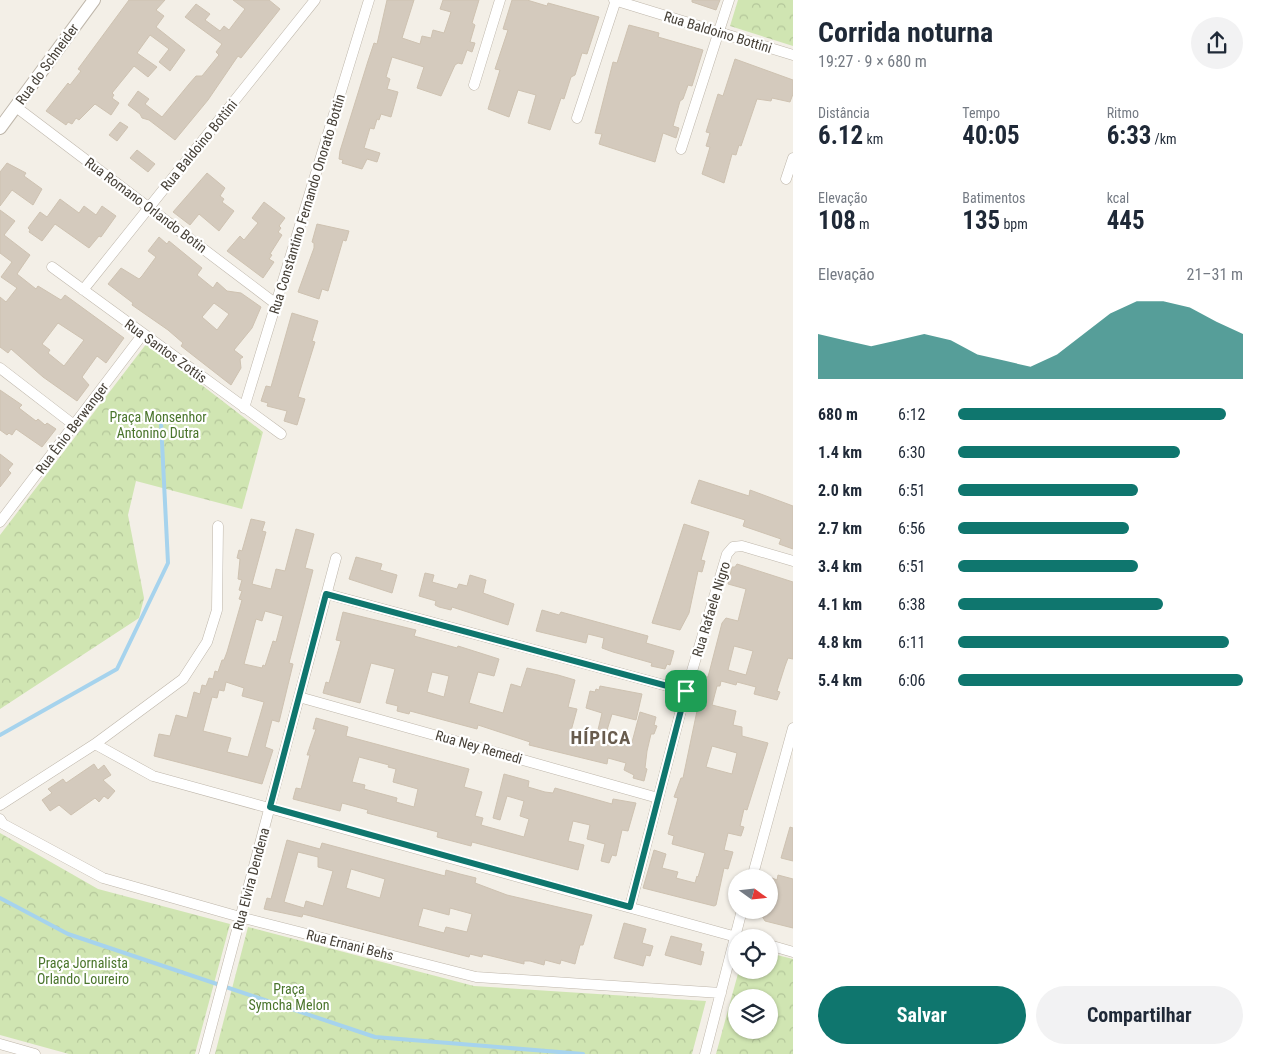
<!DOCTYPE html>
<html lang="pt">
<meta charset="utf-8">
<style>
:root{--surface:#fff;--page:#f2f2f3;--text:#1f2937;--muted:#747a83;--accent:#0f766e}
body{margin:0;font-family:"Roboto Condensed",sans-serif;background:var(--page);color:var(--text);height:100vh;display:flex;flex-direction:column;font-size:19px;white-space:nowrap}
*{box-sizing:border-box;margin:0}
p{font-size:16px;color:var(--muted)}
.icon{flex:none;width:28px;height:28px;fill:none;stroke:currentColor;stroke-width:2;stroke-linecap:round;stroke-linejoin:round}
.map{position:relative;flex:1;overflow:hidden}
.side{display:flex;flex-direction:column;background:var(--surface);width:475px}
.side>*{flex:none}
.needle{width:32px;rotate:105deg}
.tools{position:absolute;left:728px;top:869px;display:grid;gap:10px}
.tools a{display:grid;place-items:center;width:50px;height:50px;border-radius:50%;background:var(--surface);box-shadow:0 1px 4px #0004;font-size:25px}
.pin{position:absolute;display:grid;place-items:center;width:42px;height:42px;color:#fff;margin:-21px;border-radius:10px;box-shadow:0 2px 8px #0006}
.round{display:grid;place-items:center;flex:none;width:52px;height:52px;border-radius:26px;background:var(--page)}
.headline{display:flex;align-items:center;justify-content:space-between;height:85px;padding:0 25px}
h1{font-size:28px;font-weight:700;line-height:38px}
.stats{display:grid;grid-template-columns:repeat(3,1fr);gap:8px;height:85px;padding:5px 25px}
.stats div{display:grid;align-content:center}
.stats b{font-size:25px;font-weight:700}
.stats small{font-size:14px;font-weight:400}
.stats p{font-size:14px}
.chart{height:140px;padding:10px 25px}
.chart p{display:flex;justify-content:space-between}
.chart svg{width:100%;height:90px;margin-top:5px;fill:var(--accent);opacity:.7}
.cta{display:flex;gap:10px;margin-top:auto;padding:10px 25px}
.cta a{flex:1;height:58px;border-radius:30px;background:var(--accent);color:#fff;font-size:20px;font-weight:700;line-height:58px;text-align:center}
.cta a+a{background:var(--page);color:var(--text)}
ul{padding:0 25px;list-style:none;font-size:16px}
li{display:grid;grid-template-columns:80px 60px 1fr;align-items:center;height:38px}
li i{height:12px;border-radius:6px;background:var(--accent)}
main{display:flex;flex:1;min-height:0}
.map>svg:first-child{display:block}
.forest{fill:url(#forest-crowns);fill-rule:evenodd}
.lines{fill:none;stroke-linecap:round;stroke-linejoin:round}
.stream{stroke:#a6d3ed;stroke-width:4}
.building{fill:#d4cabd;stroke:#cec2b1;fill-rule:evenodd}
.minor-casing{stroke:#beb6aa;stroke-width:11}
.tertiary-casing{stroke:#beb6aa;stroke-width:14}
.minor{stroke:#fff;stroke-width:10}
.tertiary{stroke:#fff;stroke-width:12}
.route-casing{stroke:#fff;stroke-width:10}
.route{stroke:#0f766e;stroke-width:6}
.labels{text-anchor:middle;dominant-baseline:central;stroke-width:4.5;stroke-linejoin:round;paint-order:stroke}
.street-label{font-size:14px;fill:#453f36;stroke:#fff}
.park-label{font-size:14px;fill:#4a752c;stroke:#fff}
.district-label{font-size:19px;font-weight:bold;letter-spacing:1px;fill:#685c4e;stroke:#fff}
</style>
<main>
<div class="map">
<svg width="793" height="1054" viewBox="0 0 793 1054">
<defs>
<pattern id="forest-crowns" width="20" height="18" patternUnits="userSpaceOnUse" patternTransform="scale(1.25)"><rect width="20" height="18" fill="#d0e5b2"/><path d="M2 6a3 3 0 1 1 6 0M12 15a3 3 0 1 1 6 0" fill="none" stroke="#b4c69a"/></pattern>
</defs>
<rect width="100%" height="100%" fill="#f3efe7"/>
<path class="forest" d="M 738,0 L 793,0 L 793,46 L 730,26 Z
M 147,343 L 263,432 L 242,509 L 136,481 L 128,515 L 144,598 L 139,618 L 0,709 L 0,535 Z
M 0,833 L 98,889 L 230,924 L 195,1054 L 69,1054 L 0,1035 Z
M 248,927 L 474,986 L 706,1001 L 692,1054 L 215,1054 Z
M 769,953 L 793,959 L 793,1054 L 716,1054 L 739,970 L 769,970 ZM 736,998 L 769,998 L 769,1030 L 736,1030 Z"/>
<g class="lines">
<path class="stream" d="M 0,735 L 117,669 L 168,563 L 161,422
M 0,898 L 68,934 L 375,1037 L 583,1054"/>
</g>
<path class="building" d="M 129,0 L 165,0 L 156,10 L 164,16 L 156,27 L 185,50 L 170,71 L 159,62 L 169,49 L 150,35 L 137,53 L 157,67 L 148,77 L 134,66 L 112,93 L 114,95 L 112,98 L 119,103 L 111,115 L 95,104 L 79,120 L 76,118 L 72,124 L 68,122 L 66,125 L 46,111 L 68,83 L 70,85 L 81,71 L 78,69 Z
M 233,0 L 269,0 L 280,9 L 241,58 L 238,56 L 208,100 L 175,140 L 149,120 L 142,118 L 140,114 L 128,105 L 138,91 L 149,99 L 145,104 L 162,117 L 189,84 L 196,76 L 202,76 L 219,55 L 216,52 L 222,44 L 185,17 L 196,4 L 210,14 L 205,20 L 220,31 L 224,26 L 229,30 L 245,9 Z
M 387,0 L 414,0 L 402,38 L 420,44 L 422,36 L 431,38 L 433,30 L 444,33 L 451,12 L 440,9 L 443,0 L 479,0 L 472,23 L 475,25 L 470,42 L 475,43 L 472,52 L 467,50 L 462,64 L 458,63 L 455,65 L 441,96 L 417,88 L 424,67 L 392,57 L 386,77 L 390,79 L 387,89 L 398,92 L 391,117 L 381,114 L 379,120 L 377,119 L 374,129 L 370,128 L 364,148 L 380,153 L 377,162 L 367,159 L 362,169 L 342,163 L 343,160 L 339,159 L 340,151 L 368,61 L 374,43 L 377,44 Z
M 512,0 L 527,0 L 547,6 L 548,3 L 599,17 L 587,54 L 582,53 L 575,75 L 571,77 L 564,99 L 561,98 L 550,130 L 528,123 L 536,95 L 518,90 L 509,117 L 488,109 L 500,70 L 495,69 L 508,30 L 503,29 Z
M 692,0 L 720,0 L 716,10 L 692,2 Z
M 629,25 L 659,33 L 658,37 L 703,50 L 692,86 L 688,85 L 683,99 L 680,101 L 673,126 L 679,128 L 676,138 L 663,133 L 655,162 L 599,144 L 602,134 L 595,133 L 613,62 L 617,63 Z
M 735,59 L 793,80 L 793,94 L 790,102 L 772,98 L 771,101 L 757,99 L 741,146 L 739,145 L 736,155 L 732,154 L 724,183 L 702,174 L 710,147 L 706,146 L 710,133 L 706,132 L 718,94 L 723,96 Z
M 120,122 L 128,127 L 117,141 L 109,135 Z
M 137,150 L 155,164 L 148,172 L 130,158 Z
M 7,163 L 26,173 L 24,176 L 42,189 L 33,205 L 12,190 L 0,206 L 0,172 Z
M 207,173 L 225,188 L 220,196 L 224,199 L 222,202 L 234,211 L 219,231 L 199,214 L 190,225 L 173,212 Z
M 60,199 L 79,213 L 84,206 L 96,215 L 102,206 L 116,216 L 101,237 L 99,236 L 89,248 L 55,224 L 42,241 L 29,232 L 30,230 L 28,228 L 40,212 L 47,217 Z
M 264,202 L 285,218 L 279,226 L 281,228 L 278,232 L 282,235 L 270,254 L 272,255 L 269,259 L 274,262 L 263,278 L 227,251 L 240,236 L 244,240 L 258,223 L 252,218 Z
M 0,210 L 15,221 L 4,235 L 30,255 L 17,274 L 36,289 L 38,286 L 61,300 L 65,295 L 124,338 L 106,363 L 97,356 L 82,377 L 89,385 L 77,401 L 43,377 L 11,349 L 8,353 L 0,347 L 0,297 L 6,302 L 17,288 L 1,277 L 12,262 L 0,253 ZM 58,323 L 84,340 L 64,366 L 48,353 L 50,350 L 42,344 Z
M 317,224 L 349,231 L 346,241 L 343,240 L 328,291 L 322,289 L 319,299 L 298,292 L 314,248 L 314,243 L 312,242 Z
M 159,237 L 167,244 L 169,241 L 202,268 L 197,275 L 213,288 L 217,282 L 227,291 L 241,293 L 261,307 L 252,328 L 234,350 L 243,357 L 240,359 L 241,368 L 231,385 L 181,346 L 183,343 L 168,330 L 132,305 L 133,303 L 108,284 L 121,268 L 139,279 L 142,276 L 156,257 L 148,251 ZM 214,303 L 229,314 L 217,330 L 202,317 Z
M 292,313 L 318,321 L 312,341 L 315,342 L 298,397 L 305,399 L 297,425 L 284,421 L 287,411 L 267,406 L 268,403 L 261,401 L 266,386 L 271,387 Z
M 0,390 L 22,405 L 19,408 L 36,421 L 38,419 L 45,425 L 47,423 L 56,429 L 42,447 L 16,429 L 12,435 L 9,433 L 7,435 L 0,430 Z
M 0,454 L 13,464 L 8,470 L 11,473 L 0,487 Z
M 699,480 L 749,496 L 750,490 L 793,506 L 793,549 L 779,544 L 781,539 L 743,526 L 745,520 L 691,503 Z
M 251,519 L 265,522 L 262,531 L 266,532 L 252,584 L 271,589 L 276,569 L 285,571 L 296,529 L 314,534 L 305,568 L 313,570 L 289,663 L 293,664 L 279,722 L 272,720 L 265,747 L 273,750 L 262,784 L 154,756 L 159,734 L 170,736 L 176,715 L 187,718 L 194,692 L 200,694 L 202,685 L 206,686 L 209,678 L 213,679 L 215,671 L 218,672 L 222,660 L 224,660 L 227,652 L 242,600 L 239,599 L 242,591 L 239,590 L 242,580 L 238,579 L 240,559 L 237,558 L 239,550 L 242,551 ZM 265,611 L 283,616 L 276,642 L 273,641 L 265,666 L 263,665 L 262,668 L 244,664 L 256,619 L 262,621 ZM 226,682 L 244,688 L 242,696 L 264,702 L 248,757 L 227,752 L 231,738 L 203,731 L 212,697 L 217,698 L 219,690 L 224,691 Z
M 684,524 L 709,532 L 701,560 L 705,561 L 702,572 L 698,571 L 689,613 L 680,630 L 652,623 Z
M 356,557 L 382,564 L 380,570 L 397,575 L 392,593 L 349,579 Z
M 737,564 L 793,582 L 793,659 L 788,658 L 785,666 L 777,691 L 780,692 L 777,700 L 754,694 L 756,687 L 737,682 L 736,685 L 721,681 L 720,686 L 717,686 L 712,705 L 736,711 L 733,725 L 742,727 L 742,736 L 768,743 L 747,810 L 744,809 L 740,826 L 744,827 L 741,836 L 728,833 L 724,850 L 733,852 L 728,869 L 724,868 L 716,905 L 714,906 L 643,888 L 654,850 L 666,854 L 662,868 L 678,872 L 676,878 L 695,883 L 697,876 L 698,877 L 705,853 L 672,844 L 674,836 L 668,834 L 678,798 L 674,797 L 681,778 L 683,778 L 702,687 L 705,677 L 708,677 L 722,623 L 726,618 L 738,621 L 746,589 L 728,584 L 732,567 L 735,567 ZM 734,646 L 753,651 L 746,675 L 728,670 ZM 712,746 L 737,753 L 732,774 L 706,767 Z
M 425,573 L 434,575 L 432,582 L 457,589 L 459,584 L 467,586 L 470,575 L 486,580 L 483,593 L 514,604 L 508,625 L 452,607 L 451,610 L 439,607 L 435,605 L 436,601 L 419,596 Z
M 542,610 L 559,615 L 561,612 L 648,636 L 646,643 L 674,651 L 670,665 L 667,664 L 665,669 L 651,666 L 652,663 L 613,652 L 602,648 L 604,638 L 588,634 L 586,643 L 536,631 Z
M 343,612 L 416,630 L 414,636 L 457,648 L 458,646 L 499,659 L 494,676 L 478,672 L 469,703 L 503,713 L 511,684 L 521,687 L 527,668 L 558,675 L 575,680 L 568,707 L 577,709 L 571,731 L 596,738 L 602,713 L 586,708 L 590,691 L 595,692 L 596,689 L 599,690 L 600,686 L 642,694 L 636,720 L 612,714 L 604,740 L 631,746 L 640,712 L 656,717 L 654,725 L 657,726 L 654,734 L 651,734 L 647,751 L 645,768 L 647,769 L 644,781 L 633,778 L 634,775 L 624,770 L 626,763 L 608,758 L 607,764 L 529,745 L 530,742 L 478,725 L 477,729 L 410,711 L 409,714 L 397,711 L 398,706 L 386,703 L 395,669 L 371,663 L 360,703 L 323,693 L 326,682 L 329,683 L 341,641 L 336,640 ZM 432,672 L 449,676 L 444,697 L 427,692 Z
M 316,718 L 348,727 L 346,736 L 469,769 L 464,787 L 482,792 L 475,816 L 483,818 L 481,825 L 524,837 L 529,819 L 520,816 L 524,801 L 507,796 L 500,820 L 493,818 L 504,774 L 529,781 L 528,787 L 545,792 L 553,793 L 555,788 L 612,804 L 613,799 L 636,803 L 628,831 L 622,830 L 616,856 L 612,855 L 609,863 L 601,861 L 605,844 L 587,839 L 590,825 L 573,821 L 568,841 L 584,845 L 578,870 L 472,842 L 471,846 L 437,837 L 438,832 L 367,813 L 368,810 L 342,803 L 340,811 L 293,799 L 296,788 L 301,789 L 310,755 L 307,755 L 316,729 L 313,729 ZM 359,757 L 389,765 L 388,767 L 396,769 L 393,782 L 418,789 L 414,807 L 396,802 L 397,798 L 364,789 L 365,785 L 352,782 Z
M 94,764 L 98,770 L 104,765 L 111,775 L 103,780 L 115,791 L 108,799 L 104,796 L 99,802 L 95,798 L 71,815 L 59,805 L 50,811 L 42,800 L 52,793 L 48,789 L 63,779 L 66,783 Z
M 790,827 L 793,828 L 793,861 L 781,858 Z
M 287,840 L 320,849 L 322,843 L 445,876 L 446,870 L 460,874 L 476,878 L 475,883 L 507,895 L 592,915 L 583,945 L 580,945 L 575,964 L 561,960 L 560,964 L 545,960 L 544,965 L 530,961 L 524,961 L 524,964 L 483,954 L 482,957 L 470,954 L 469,957 L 303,914 L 302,917 L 264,909 L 267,898 L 271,899 ZM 298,852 L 318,857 L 318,867 L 333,871 L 323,906 L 306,901 L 304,908 L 284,902 ZM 351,869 L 385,879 L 380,898 L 346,888 ZM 423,908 L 449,915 L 450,908 L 472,914 L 467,932 L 446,927 L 444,933 L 418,926 Z
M 778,875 L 793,879 L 793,928 L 765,921 L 762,916 L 764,910 L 769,910 L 769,891 L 772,878 L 777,880 Z
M 624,923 L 646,929 L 642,943 L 653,946 L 650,956 L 646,955 L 643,966 L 614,958 Z
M 671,936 L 702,944 L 700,951 L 704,952 L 701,965 L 665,955 Z"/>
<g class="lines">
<g class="minor-casing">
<path id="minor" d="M 614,0 L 793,55
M 474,85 L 500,0
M 16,107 L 276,304
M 577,118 L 616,0
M 681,149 L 729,0
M 786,179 L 793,158
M 52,267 L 281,434
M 83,290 L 315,0
M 0,368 L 74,425
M 244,408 L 369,0
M 0,522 L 143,334
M 327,594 L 686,691
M 299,697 L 658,798
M 95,744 L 153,776 L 740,938
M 0,805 L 95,744 L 183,679 L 207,642 L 217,610 L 218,526
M 0,819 L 3,824 L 103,878 L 240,917 L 476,977 L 721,993
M 752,878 L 793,728
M 630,907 L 686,691 L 727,554 L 733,547 L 742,546 L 793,561
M 769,945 L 793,952
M 0,1044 L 35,1054
M 204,1054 L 336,558
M 705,1054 L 742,910"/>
</g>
<g class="tertiary-casing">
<path id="tertiary" d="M 0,128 L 94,0"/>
</g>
<use href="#minor" class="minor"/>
<use href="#tertiary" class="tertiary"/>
</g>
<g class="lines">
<g class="route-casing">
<path id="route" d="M 326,594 L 686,691 L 630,907 L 270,807 Z"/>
</g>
<use href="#route" class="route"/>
</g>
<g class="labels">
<g class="street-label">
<text transform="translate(718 32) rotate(17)">Rua Baldoino Bottini</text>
<text transform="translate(47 64) rotate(-54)">Rua do Schneider</text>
<text transform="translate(199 145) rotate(-51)">Rua Baldoino Bottini</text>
<text transform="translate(307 204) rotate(-73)">Rua Constantino Fernando Onorato Bottin</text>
<text transform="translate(146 205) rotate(37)">Rua Romano Orlando Botin</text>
<text transform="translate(166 351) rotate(36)">Rua Santos Zottis</text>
<text transform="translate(72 428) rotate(-53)">Rua Ênio Berwanger</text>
<text transform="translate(711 609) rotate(-73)">Rua Rafaele Nigro</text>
<text transform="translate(479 747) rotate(16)">Rua Ney Remedi</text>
<text transform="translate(251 879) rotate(-75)">Rua Elvira Dendena</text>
<text transform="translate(350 945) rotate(14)">Rua Ernani Behs</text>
</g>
<g class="park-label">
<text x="158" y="417">Praça Monsenhor<tspan x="158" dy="16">Antonino Dutra</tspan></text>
<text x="83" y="963">Praça Jornalista<tspan x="83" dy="16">Orlando Loureiro</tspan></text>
<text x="289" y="989">Praça<tspan x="289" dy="16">Symcha Melon</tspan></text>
</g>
<g class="district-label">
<text x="601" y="737">HÍPICA</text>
</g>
</g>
</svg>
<div class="tools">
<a><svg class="needle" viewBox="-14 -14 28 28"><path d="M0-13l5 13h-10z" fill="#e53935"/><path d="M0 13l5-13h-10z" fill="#747a83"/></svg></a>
<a><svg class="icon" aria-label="locate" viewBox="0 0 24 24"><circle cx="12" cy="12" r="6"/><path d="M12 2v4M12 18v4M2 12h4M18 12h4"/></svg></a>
<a><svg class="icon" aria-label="layers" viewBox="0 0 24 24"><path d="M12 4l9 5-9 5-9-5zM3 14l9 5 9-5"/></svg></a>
</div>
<div class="pin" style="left:686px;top:691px;background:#1e9e55"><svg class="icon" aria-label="arrive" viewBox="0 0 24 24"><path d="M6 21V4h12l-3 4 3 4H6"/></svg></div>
</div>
<section class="side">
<div class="headline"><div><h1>Corrida noturna</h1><p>19:27 · 9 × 680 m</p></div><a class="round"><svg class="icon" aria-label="share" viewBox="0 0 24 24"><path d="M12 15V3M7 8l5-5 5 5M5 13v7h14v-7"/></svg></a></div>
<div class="stats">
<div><p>Distância</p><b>6.12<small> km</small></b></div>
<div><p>Tempo</p><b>40:05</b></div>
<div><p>Ritmo</p><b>6:33<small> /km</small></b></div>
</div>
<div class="stats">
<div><p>Elevação</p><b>108<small> m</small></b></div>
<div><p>Batimentos</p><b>135<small> bpm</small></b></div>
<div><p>kcal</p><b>445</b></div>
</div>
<div class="chart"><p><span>Elevação</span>21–31 m</p>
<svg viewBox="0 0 160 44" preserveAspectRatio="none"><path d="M0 44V22L10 25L20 28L30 25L40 22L50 25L60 32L70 35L80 38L90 32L100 22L110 12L120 6L130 6L140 9L150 16L160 22V44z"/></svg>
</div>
<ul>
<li><b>680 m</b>6:12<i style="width:94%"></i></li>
<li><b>1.4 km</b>6:30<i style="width:78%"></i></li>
<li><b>2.0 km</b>6:51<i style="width:63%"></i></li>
<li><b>2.7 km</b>6:56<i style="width:60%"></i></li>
<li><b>3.4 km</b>6:51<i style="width:63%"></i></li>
<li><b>4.1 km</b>6:38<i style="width:72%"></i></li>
<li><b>4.8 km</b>6:11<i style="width:95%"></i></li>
<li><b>5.4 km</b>6:06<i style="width:100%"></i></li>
</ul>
<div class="cta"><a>Salvar</a><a>Compartilhar</a></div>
</section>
</main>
